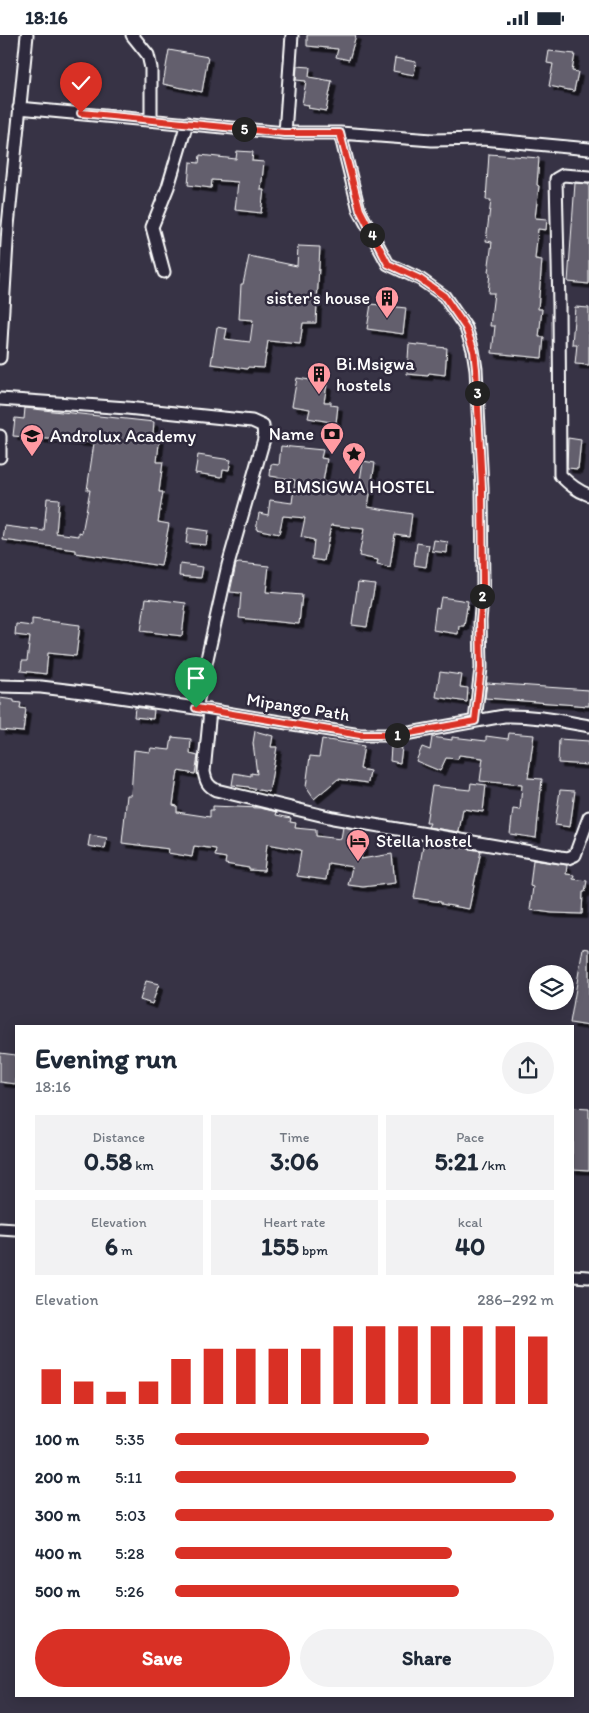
<!DOCTYPE html>
<meta charset="utf-8">
<style>
:root{--surface:#fff;--page:#f2f2f3;--text:#1f2937;--muted:#747a83;--accent:#d93025}
body{margin:0;font-family:Itim,sans-serif;background:var(--page);color:var(--text);height:100vh;display:flex;flex-direction:column;font-size:19px;white-space:nowrap}
*{box-sizing:border-box;margin:0}
p{font-size:16px;color:var(--muted)}
.icon{flex:none;width:28px;height:28px;fill:none;stroke:currentColor;stroke-width:2;stroke-linecap:round;stroke-linejoin:round}
.map{position:relative;flex:1;overflow:hidden}
.panel{position:absolute;left:15px;top:990px;width:559px;height:672px;display:flex;flex-direction:column;background:var(--surface);border-radius:0px;box-shadow:0 2px 12px #0003}
.panel>*{flex:none}
.tools{position:absolute;left:529px;top:930px;display:grid;gap:10px}
.tools a{display:grid;place-items:center;width:45px;height:45px;border-radius:50%;background:var(--surface);box-shadow:0 2px 12px #0003;font-size:25px}
.pin{position:absolute;display:grid;place-items:center;width:42px;height:42px;color:#fff;margin:-51px -21px;border-radius:50% 50% 50% 0;rotate:-45deg;box-shadow:0 0 5px #0007}
.pin .icon{rotate:45deg}
.km{position:absolute;width:25px;height:25px;margin:-12px;border-radius:50%;background:#222;color:#fff;font-size:14px;line-height:25px;text-align:center}
.round{display:grid;place-items:center;flex:none;width:52px;height:52px;border-radius:26px;background:var(--page)}
.headline{display:flex;align-items:center;justify-content:space-between;height:85px;padding:0 20px}
h1{font-size:28px;font-weight:800;line-height:38px}
.stats{display:grid;grid-template-columns:repeat(3,1fr);gap:8px;height:85px;padding:5px 20px}
.stats div{display:grid;align-content:center;border-radius:0px;background:var(--page);text-align:center}
.stats b{font-size:25px;font-weight:800}
.stats small{font-size:14px;font-weight:400}
.stats p{font-size:14px}
.chart{height:140px;padding:10px 20px}
.chart p{display:flex;justify-content:space-between}
.chart svg{width:100%;height:90px;margin-top:5px;stroke:var(--accent);stroke-width:6}
.button{display:flex;gap:10px;margin-top:auto;padding:10px 20px}
.button a{flex:1;height:58px;border-radius:30px;background:var(--accent);color:#fff;font-size:20px;font-weight:800;line-height:58px;text-align:center}
.button a+a{background:var(--page);color:var(--text)}
ul{padding:0 20px;list-style:none;font-size:16px}
li{display:grid;grid-template-columns:80px 60px 1fr;align-items:center;height:38px}
li i{height:12px;border-radius:6px;background:var(--accent)}
.status{display:flex;justify-content:space-between;align-items:center;height:35px;padding:0 25px;background:var(--surface);direction:ltr}
.status svg{height:14px;fill:currentColor}
.map>svg:first-child{display:block}
.building{fill:#635f6d;stroke:#fff;filter:url(#shadow)}
.lines{fill:none;stroke-linecap:round;stroke-linejoin:round}
.street-casing{stroke:#fff;stroke-width:15}
.street{stroke:#2f2a3d;stroke-width:11}
.route-casing{stroke:#fff;stroke-width:10}
.route{stroke:#d93025;stroke-width:6}
.labels{text-anchor:middle;dominant-baseline:central;stroke-width:5;stroke-linejoin:round;paint-order:stroke}
.poi-label{font-size:18px;fill:#fff;stroke:#2f2a3d;text-anchor:start}
.street-label{font-size:18px;fill:#fff;stroke:#2f2a3d}
</style>
<div class="status"><b>18:16</b><svg viewBox="0 0 49 12"><path d="M0 12V9h3v3zM5 12V6h3v6zM10 12V3h3v9zM15 12V0h3v12zM26 1h20v11H26zM47 4h2v5h-2z"/></svg></div>
<div class="map">
<svg width="589" height="1678" viewBox="0 0 589 1678">
<defs>
<filter id="shadow"><feDropShadow dx="4.5" dy="4.5" stdDeviation="0" flood-color="#0009"/></filter>
</defs>
<rect width="100%" height="100%" fill="#373345"/>
<filter id="ink" filterUnits="userSpaceOnUse"><feTurbulence type="fractalNoise" baseFrequency=".02" numOctaves="2"/><feDisplacementMap in="SourceGraphic" scale="10" xChannelSelector="R" yChannelSelector="G"/><feConvolveMatrix kernelMatrix="1 2 1 2 8 2 1 2 1" color-interpolation-filters="sRGB"/></filter>
<g filter="url(#ink)">
<path class="building" d="M 307,0 L 356,0 L 349,25 L 336,22 L 338,14 L 307,11 Z
M 169,15 L 208,22 L 202,57 L 163,49 Z
M 549,16 L 575,19 L 572,36 L 578,37 L 574,56 L 549,51 L 553,29 L 547,28 Z
M 395,23 L 416,27 L 414,40 L 393,36 Z
M 297,31 L 310,32 L 309,42 L 332,46 L 326,76 L 308,73 L 309,70 L 302,69 L 306,46 L 296,45 Z
M 237,116 L 253,117 L 252,126 L 264,127 L 261,155 L 264,155 L 261,178 L 235,175 L 238,147 L 212,145 L 211,153 L 188,150 L 190,127 L 199,128 L 200,120 L 236,124 Z
M 489,119 L 539,123 L 537,150 L 539,151 L 535,183 L 547,184 L 546,195 L 538,194 L 535,224 L 542,225 L 538,274 L 542,274 L 539,302 L 544,302 L 542,323 L 492,318 L 495,291 L 490,291 L 494,258 L 488,258 L 490,238 L 488,237 L 492,207 L 486,206 L 491,165 L 486,165 Z
M 575,148 L 589,149 L 589,249 L 568,247 Z
M 298,211 L 320,212 L 316,288 L 303,288 L 300,309 L 268,306 L 264,333 L 248,332 L 247,334 L 211,329 L 217,292 L 227,294 L 225,304 L 250,307 L 253,285 L 239,284 L 241,249 L 243,249 L 249,221 L 297,231 Z
M 371,269 L 406,273 L 403,299 L 367,294 Z
M 575,272 L 589,273 L 589,330 L 575,329 L 577,309 L 572,309 Z
M 409,309 L 447,313 L 445,340 L 429,338 L 428,341 L 407,339 Z
M 297,343 L 310,345 L 310,347 L 327,350 L 324,367 L 331,367 L 331,370 L 338,371 L 336,388 L 308,383 L 310,374 L 292,371 Z
M 25,373 L 154,387 L 153,399 L 160,400 L 157,427 L 163,427 L 159,457 L 163,457 L 158,487 L 169,489 L 161,531 L 76,518 L 76,515 L 3,505 L 5,491 L 44,496 L 47,463 L 59,464 L 56,498 L 79,501 L 79,497 L 82,498 L 90,455 L 87,455 L 94,408 L 13,401 L 15,383 L 24,384 Z
M 568,403 L 581,405 L 578,434 L 567,433 Z
M 281,411 L 323,415 L 321,423 L 327,424 L 323,447 L 359,452 L 363,426 L 375,428 L 368,472 L 412,479 L 409,501 L 395,499 L 390,533 L 377,530 L 378,525 L 359,521 L 364,494 L 331,490 L 324,526 L 312,524 L 314,505 L 301,502 L 305,483 L 283,481 L 279,499 L 256,494 L 259,478 L 268,480 L 270,465 L 292,468 L 295,445 L 270,441 L 271,429 L 279,430 Z
M 198,420 L 231,425 L 229,435 L 223,434 L 222,442 L 195,438 Z
M 188,493 L 208,496 L 206,510 L 186,508 Z
M 434,505 L 448,507 L 447,518 L 432,516 Z
M 417,508 L 429,510 L 426,532 L 414,530 Z
M 239,528 L 269,531 L 266,557 L 302,560 L 299,589 L 239,583 L 241,558 L 230,557 L 236,529 Z
M 180,529 L 203,532 L 201,543 L 179,541 Z
M 358,547 L 375,549 L 367,592 L 352,590 Z
M 441,562 L 468,566 L 464,591 L 459,591 L 458,599 L 433,595 L 436,572 L 439,573 Z
M 146,563 L 186,568 L 182,601 L 141,596 Z
M 32,584 L 80,590 L 76,621 L 48,618 L 46,639 L 21,636 L 22,626 L 27,626 L 30,602 L 15,600 L 16,589 L 32,591 Z
M 184,625 L 198,627 L 194,648 L 181,646 Z
M 440,637 L 462,640 L 460,652 L 468,653 L 467,667 L 436,662 Z
M 487,648 L 589,655 L 589,671 L 485,663 Z
M 0,663 L 14,665 L 14,667 L 21,668 L 20,673 L 26,674 L 23,697 L 0,695 Z
M 135,672 L 154,675 L 153,684 L 134,682 Z
M 255,696 L 273,701 L 271,712 L 277,712 L 269,757 L 249,753 L 249,752 L 232,750 L 234,738 L 251,741 L 251,738 L 257,739 L 253,708 Z
M 509,698 L 534,700 L 528,743 L 542,744 L 536,803 L 510,799 L 513,774 L 520,775 L 522,750 L 480,746 L 483,723 L 459,720 L 458,724 L 446,723 L 440,736 L 416,726 L 422,712 L 430,715 L 432,702 L 452,705 L 452,702 L 486,706 L 486,701 L 508,704 Z
M 172,702 L 191,704 L 190,719 L 198,721 L 195,739 L 178,736 L 173,770 L 177,771 L 177,777 L 210,782 L 210,775 L 213,775 L 213,771 L 260,773 L 277,777 L 276,780 L 291,783 L 290,787 L 296,788 L 295,793 L 316,795 L 316,801 L 341,804 L 343,792 L 360,795 L 365,797 L 361,824 L 392,819 L 395,848 L 363,852 L 348,850 L 352,832 L 328,828 L 326,845 L 297,841 L 301,815 L 267,809 L 264,836 L 249,835 L 249,833 L 225,829 L 226,823 L 215,821 L 216,814 L 194,811 L 192,822 L 168,818 L 169,814 L 122,808 L 127,760 L 131,760 L 134,715 L 150,717 L 151,713 L 170,715 Z
M 322,704 L 364,711 L 360,734 L 370,736 L 368,748 L 338,744 L 314,764 L 306,752 L 310,721 L 319,722 Z
M 559,704 L 589,706 L 589,730 L 558,728 Z
M 391,712 L 402,713 L 400,728 L 390,726 Z
M 471,748 L 486,750 L 483,777 L 463,774 L 459,797 L 428,792 L 430,788 L 426,788 L 432,751 L 470,755 Z
M 560,755 L 575,756 L 570,792 L 555,790 Z
M 90,800 L 107,803 L 105,814 L 88,811 Z
M 424,806 L 481,816 L 469,874 L 441,869 L 441,867 L 414,863 Z
M 533,825 L 567,830 L 566,839 L 574,840 L 573,844 L 587,846 L 585,857 L 583,857 L 582,879 L 552,878 L 530,875 L 533,852 L 530,851 Z
M 583,913 L 589,914 L 589,991 L 570,988 Z
M 146,946 L 159,949 L 152,969 L 140,965 Z
M 0,1018 L 16,1020 L 16,1049 L 0,1047 Z
M 572,1073 L 589,1074 L 589,1135 L 572,1134 Z"/>
<g class="lines">
<g class="street-casing">
<path id="street" d="M 132,0 L 148,20 L 151,33 L 151,85
M 19,73 L 285,98 L 340,98 L 432,105 L 483,104 L 589,114
M 285,98 L 292,0
M 340,98 L 359,175 L 388,229 L 420,244 L 444,261 L 466,293 L 473,315 L 476,334 L 482,453 L 483,550 L 480,586 L 481,633 L 475,686
M 589,142 L 563,140 L 556,144 L 559,270 L 560,440 C 569,449 577,456 589,460
M 164,237 L 152,192 L 168,152 L 187,88
M 0,323 L 8,191 L 27,0
M 0,364 L 127,373 L 252,386 L 263,391 L 264,404 L 228,530 L 196,673
M 0,401 L 0,422
M 0,651 L 41,652 L 91,658 L 196,673 L 360,700 L 399,700 L 504,681 C 533,680 561,686 589,691
M 210,675 L 204,737 C 206,747 208,751 216,755 L 333,783 L 560,822 L 568,823 L 575,820 L 589,782
M 0,1194 L 16,1195
M 572,1241 L 589,1242"/>
</g>
<use href="#street" class="street"/>
</g>
</g>
<g class="lines" filter="url(#ink)">
<g class="route-casing">
<path id="route" d="M 81,78 L 284,98 L 340,98 L 360,175 L 388,229 L 420,244 L 444,261 L 466,293 L 474,316 L 476,334 L 482,453 L 483,550 L 480,586 L 481,633 L 475,686 L 399,700 L 360,700 L 196,673"/>
</g>
<use href="#route" class="route"/>
</g>
<defs>
<g id="building-pin" transform="scale(1.25)"><path d="M0 17L-7.5 6A9.5 9.5 0 1 1 7.5 6Z" fill="#ff9aa2" stroke="#2f2a3d"/><path d="M-4-6H4V6H1V3H-1V6H-4ZM-2.5-4.3h1.7v1.8h-1.7ZM.8-4.3h1.7v1.8H.8ZM-2.5-1h1.7V.8h-1.7ZM.8-1h1.7V.8H.8Z" fill="#111"/></g>
<g id="bank-pin" transform="scale(1.25)"><path d="M0 17L-7.5 6A9.5 9.5 0 1 1 7.5 6Z" fill="#ff9aa2" stroke="#2f2a3d"/><path d="M-6-4H6V4H-6ZM0-2.3a2.3 2.3 0 1 0 0 4.6a2.3 2.3 0 1 0 0-4.6Z" fill="#111"/></g>
<g id="school-pin" transform="scale(1.25)"><path d="M0 17L-7.5 6A9.5 9.5 0 1 1 7.5 6Z" fill="#ff9aa2" stroke="#2f2a3d"/><path d="M0-5L7-2L0 1L-7-2ZM-4 1L0 2.5L4 1V4Q0 6-4 4Z" fill="#111"/></g>
<g id="sight-pin" transform="scale(1.25)"><path d="M0 17L-7.5 6A9.5 9.5 0 1 1 7.5 6Z" fill="#ff9aa2" stroke="#2f2a3d"/><path d="M0-6L1.8-2.2L6-1.7L2.9 1.2L3.7 5.4L0 3.3L-3.7 5.4L-2.9 1.2L-6-1.7L-1.8-2.2Z" fill="#111"/></g>
<g id="hotel-pin" transform="scale(1.25)"><path d="M0 17L-7.5 6A9.5 9.5 0 1 1 7.5 6Z" fill="#ff9aa2" stroke="#2f2a3d"/><path d="M-6-4.5h1.5V1H6V5H4.5V3h-9V5H-6ZM-4 0a1.8 1.8 0 1 1 3.6 0ZM.5 0V-2.5h3Q6-2.5 6 0Z" fill="#111"/></g>
</defs>
<g fill-rule="evenodd">
<use href="#building-pin" x="387" y="263"/>
<use href="#building-pin" x="319" y="339"/>
<use href="#bank-pin" x="332" y="399"/>
<use href="#school-pin" x="32" y="401"/>
<use href="#sight-pin" x="354" y="419"/>
<use href="#hotel-pin" x="358" y="806"/>
</g>
<g class="labels">
<g class="poi-label">
<text x="370" y="263" text-anchor="end">sister's house</text>
<text x="336" y="329">Bi.Msigwa<tspan x="336" dy="21">hostels</tspan></text>
<text x="314" y="399" text-anchor="end">Name</text>
<text x="50" y="401">Androlux Academy</text>
<text x="354" y="452" text-anchor="middle">BI.MSIGWA HOSTEL</text>
<text x="376" y="806">Stella hostel</text>
</g>
<g class="street-label">
<text transform="translate(298 672) rotate(9)">Mipango Path</text>
</g>
</g>
</svg>
<div class="tools">
<a><svg class="icon" aria-label="layers" viewBox="0 0 24 24"><path d="M12 4l9 5-9 5-9-5zM3 14l9 5 9-5"/></svg></a>
</div>
<div class="pin" style="left:196px;top:673px;background:#1e9e55"><svg class="icon" aria-label="arrive" viewBox="0 0 24 24"><path d="M6 21V4h12l-3 4 3 4H6"/></svg></div>
<div class="pin" style="left:81px;top:78px;background:#d93025"><svg class="icon" aria-label="check" viewBox="0 0 24 24"><path d="M5 12l5 5 9-10"/></svg></div>
<b class="km" style="left:397px;top:700px">1</b>
<b class="km" style="left:482px;top:561px">2</b>
<b class="km" style="left:477px;top:358px">3</b>
<b class="km" style="left:372px;top:200px">4</b>
<b class="km" style="left:244px;top:94px">5</b>
<section class="panel">
<div class="headline"><div><h1>Evening run</h1><p>18:16</p></div><a class="round"><svg class="icon" aria-label="share" viewBox="0 0 24 24"><path d="M12 15V3M7 8l5-5 5 5M5 13v7h14v-7"/></svg></a></div>
<div class="stats">
<div><p>Distance</p><b>0.58<small> km</small></b></div>
<div><p>Time</p><b>3:06</b></div>
<div><p>Pace</p><b>5:21<small> /km</small></b></div>
</div>
<div class="stats">
<div><p>Elevation</p><b>6<small> m</small></b></div>
<div><p>Heart rate</p><b>155<small> bpm</small></b></div>
<div><p>kcal</p><b>40</b></div>
</div>
<div class="chart"><p><span>Elevation</span>286–292 m</p>
<svg viewBox="0 0 160 44" preserveAspectRatio="none"><path d="M5 44V27M15 44V33M25 44V38M35 44V33M45 44V22M55 44V17M65 44V17M75 44V17M85 44V17M95 44V6M105 44V6M115 44V6M125 44V6M135 44V6M145 44V6M155 44V11"/></svg>
</div>
<ul>
<li><b>100 m</b>5:35<i style="width:67%"></i></li>
<li><b>200 m</b>5:11<i style="width:90%"></i></li>
<li><b>300 m</b>5:03<i style="width:100%"></i></li>
<li><b>400 m</b>5:28<i style="width:73%"></i></li>
<li><b>500 m</b>5:26<i style="width:75%"></i></li>
</ul>
<div class="button"><a>Save</a><a>Share</a></div>
</section>
</div>
